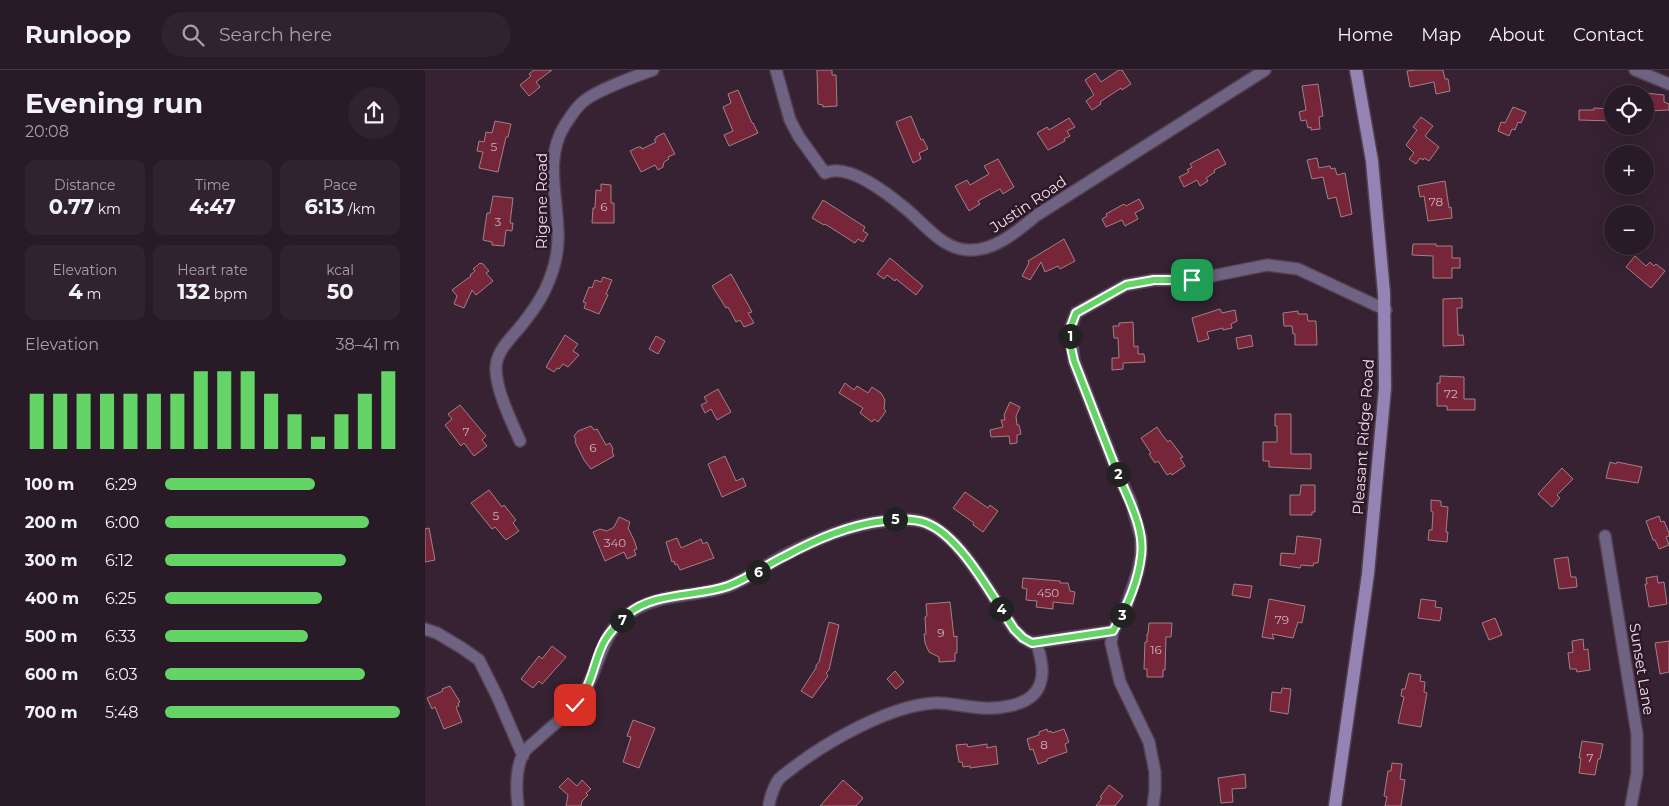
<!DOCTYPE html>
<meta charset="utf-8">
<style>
:root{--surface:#281a26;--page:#30232e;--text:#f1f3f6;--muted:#a5a1a7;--line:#443843;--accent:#65d467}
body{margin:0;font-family:Montserrat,sans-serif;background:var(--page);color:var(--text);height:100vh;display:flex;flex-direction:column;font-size:19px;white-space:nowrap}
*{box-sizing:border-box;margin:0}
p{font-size:16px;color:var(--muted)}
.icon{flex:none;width:28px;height:28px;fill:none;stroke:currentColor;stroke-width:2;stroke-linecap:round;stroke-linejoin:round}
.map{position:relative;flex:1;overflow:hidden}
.side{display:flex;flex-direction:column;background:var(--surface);width:425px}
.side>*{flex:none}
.controls{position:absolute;left:1179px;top:15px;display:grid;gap:10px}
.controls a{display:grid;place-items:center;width:50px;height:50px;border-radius:50%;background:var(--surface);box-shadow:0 5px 20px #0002,0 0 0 1px var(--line);font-size:25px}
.pin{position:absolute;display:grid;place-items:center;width:42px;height:42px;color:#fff;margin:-21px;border-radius:10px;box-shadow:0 2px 8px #0006}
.km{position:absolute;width:25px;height:25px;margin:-12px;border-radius:50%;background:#222;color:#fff;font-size:14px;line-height:25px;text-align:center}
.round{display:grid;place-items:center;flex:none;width:52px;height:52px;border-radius:26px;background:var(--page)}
.headline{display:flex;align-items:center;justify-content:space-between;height:85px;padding:0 25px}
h1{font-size:28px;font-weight:700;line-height:38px}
.metrics{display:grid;grid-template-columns:repeat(3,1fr);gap:8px;height:85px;padding:5px 25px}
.metrics div{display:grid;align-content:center;border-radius:10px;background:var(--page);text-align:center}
.metrics b{font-size:21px;font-weight:700}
.metrics small{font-size:14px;font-weight:400}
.metrics p{font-size:14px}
.chart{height:140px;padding:10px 25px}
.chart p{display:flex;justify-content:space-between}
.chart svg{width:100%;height:90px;margin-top:5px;stroke:var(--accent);stroke-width:6}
ul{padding:0 25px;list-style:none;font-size:16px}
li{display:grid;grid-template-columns:80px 60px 1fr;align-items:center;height:38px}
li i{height:12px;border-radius:6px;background:var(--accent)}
header{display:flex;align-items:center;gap:30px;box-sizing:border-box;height:70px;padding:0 25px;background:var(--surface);border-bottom:1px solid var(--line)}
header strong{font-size:24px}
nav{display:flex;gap:28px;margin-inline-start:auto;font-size:18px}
.search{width:350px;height:45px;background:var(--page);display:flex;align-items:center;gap:12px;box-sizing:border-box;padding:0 18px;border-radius:28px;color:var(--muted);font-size:19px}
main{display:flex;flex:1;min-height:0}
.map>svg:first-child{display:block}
.building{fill:#77263a;stroke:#a28185}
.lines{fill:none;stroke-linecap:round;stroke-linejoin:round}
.street-casing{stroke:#53404f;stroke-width:14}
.secondary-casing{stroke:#53404f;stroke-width:15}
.street{stroke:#6f6383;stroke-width:11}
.secondary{stroke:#9683b6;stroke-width:12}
.route-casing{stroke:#fff;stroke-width:10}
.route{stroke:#65d467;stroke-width:6}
.labels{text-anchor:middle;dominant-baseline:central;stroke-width:5;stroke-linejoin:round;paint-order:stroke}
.number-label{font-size:12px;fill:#cfb0bc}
.street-label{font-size:15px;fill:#ecdee8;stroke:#2c1828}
</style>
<header>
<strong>Runloop</strong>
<div class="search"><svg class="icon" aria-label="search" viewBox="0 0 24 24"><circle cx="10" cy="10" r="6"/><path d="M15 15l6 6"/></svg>Search here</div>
<nav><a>Home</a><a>Map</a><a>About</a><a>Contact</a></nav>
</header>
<main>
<section class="side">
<div class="headline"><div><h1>Evening run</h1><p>20:08</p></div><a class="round"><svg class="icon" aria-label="share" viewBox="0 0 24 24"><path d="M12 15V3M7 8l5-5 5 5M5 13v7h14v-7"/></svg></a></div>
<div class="metrics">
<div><p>Distance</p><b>0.77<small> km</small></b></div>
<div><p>Time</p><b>4:47</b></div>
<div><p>Pace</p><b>6:13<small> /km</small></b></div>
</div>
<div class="metrics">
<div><p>Elevation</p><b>4<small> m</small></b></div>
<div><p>Heart rate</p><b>132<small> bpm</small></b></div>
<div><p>kcal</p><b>50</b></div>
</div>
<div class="chart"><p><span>Elevation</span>38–41 m</p>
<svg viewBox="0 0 160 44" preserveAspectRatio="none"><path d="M5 44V17M15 44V17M25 44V17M35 44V17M45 44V17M55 44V17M65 44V17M75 44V6M85 44V6M95 44V6M105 44V17M115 44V27M125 44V38M135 44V27M145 44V17M155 44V6"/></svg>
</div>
<ul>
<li><b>100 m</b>6:29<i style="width:64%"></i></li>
<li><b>200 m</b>6:00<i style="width:87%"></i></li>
<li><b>300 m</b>6:12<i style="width:77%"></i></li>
<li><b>400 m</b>6:25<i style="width:67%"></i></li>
<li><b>500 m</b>6:33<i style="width:61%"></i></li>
<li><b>600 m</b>6:03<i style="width:85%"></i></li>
<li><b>700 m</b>5:48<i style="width:100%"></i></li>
</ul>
</section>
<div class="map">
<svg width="1244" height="736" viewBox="0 0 1244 736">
<rect width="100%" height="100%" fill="#362232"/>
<path class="building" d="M 109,0 L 127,0 L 111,12 L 115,17 L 104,26 L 95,15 L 106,6 L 104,4 Z
M 392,0 L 407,0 L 407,5 L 411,5 L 412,36 L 398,37 L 398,35 L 393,34 Z
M 694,0 L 697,0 L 706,14 L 697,20 L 696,18 L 675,32 L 676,34 L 667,40 L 661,31 L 669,25 L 660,10 L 670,3 L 676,12 Z
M 991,0 L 1018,0 L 1020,9 L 1023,9 L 1025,21 L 1011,24 L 1009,12 L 985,17 L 982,1 Z
M 893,14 L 898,46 L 894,47 L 895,59 L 886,60 L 886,57 L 883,58 L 881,50 L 876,51 L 874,42 L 881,40 L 877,16 Z
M 313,20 L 327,53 L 328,53 L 333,63 L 304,76 L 299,65 L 308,61 L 298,37 L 306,33 L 303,24 Z
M 1221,23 L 1239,25 L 1239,32 L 1244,34 L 1244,40 L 1221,41 Z
M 1088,37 L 1101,42 L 1096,53 L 1093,52 L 1090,60 L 1087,59 L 1084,66 L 1073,61 L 1076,52 L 1080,53 Z
M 1169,38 L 1188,39 L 1188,51 L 1154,50 L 1154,40 L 1169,40 Z
M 486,46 L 496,70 L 498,69 L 503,79 L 494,83 L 496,89 L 488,93 L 471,52 Z
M 996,47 L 1008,56 L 1000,66 L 1014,77 L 1004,91 L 999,88 L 998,90 L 995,88 L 991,94 L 984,89 L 989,83 L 981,75 L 992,60 L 988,57 Z
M 644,48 L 650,57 L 642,61 L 645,66 L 639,69 L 640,71 L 623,80 L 612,63 L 622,57 L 624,60 Z
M 70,51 L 86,54 L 83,67 L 81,67 L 73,102 L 54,98 L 58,82 L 52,81 L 54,71 L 59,72 L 61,62 L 67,63 Z
M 239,63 L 250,84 L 243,87 L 244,89 L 239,92 L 238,97 L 233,100 L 230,95 L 216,102 L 205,81 L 213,77 L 216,77 L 217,79 L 231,72 L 229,70 L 231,69 L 231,67 Z
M 793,79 L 801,94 L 789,100 L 790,102 L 781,108 L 783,111 L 775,116 L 772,110 L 759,117 L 754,107 L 764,102 L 762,100 L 767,97 L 765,94 Z
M 892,88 L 894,98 L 905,96 L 906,99 L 910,98 L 912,105 L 920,103 L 927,144 L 916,147 L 911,127 L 903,129 L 898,107 L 887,109 L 882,90 Z
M 573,89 L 589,117 L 578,124 L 575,119 L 553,131 L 555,134 L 544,141 L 530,116 L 542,110 L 545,115 L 564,104 L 559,96 Z
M 1020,111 L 1024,138 L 1026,137 L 1027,148 L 1003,151 L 999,126 L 995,127 L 993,116 Z
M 176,114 L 186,115 L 186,133 L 189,133 L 189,153 L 167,153 L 168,138 L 170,138 L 171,120 L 176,121 Z
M 68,126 L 88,128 L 85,153 L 88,153 L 87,161 L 81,160 L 79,176 L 67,175 L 67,172 L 58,170 L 62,143 L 65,143 Z
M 714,129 L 719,138 L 710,143 L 713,149 L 700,156 L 697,150 L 681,157 L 677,149 L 682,146 L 681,144 L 699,134 L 701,136 Z
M 398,130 L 440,157 L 438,161 L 443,164 L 438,172 L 433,169 L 430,173 L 400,154 L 399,155 L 387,148 Z
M 639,169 L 650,191 L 635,199 L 633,196 L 620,202 L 616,192 L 605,210 L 597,206 L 604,193 L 603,191 Z
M 988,174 L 1011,174 L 1011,176 L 1027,176 L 1027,188 L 1035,188 L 1035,198 L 1027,198 L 1027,208 L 1008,208 L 1008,186 L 987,185 Z
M 1210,186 L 1221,196 L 1225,192 L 1229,196 L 1231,194 L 1240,201 L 1226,218 L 1201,197 Z
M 465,188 L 498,216 L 491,225 L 471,209 L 470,211 L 462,205 L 459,209 L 452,204 Z
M 55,193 L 58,194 L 64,201 L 61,203 L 68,211 L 51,225 L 47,220 L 39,238 L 29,234 L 32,226 L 27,220 L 46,206 L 45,205 L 50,201 L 48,199 Z
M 306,204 L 327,242 L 323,243 L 329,253 L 319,257 L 315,250 L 311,252 L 303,237 L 301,238 L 287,216 Z
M 178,207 L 187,210 L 181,224 L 183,225 L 174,244 L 159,238 L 161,233 L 158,232 L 164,217 L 167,218 L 170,210 L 176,212 Z
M 1037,228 L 1037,238 L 1032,238 L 1033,265 L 1038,265 L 1039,275 L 1018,276 L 1018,229 Z
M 795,239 L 797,243 L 810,240 L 812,251 L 806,254 L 807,258 L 798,260 L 798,258 L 782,262 L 784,269 L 773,272 L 767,248 Z
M 873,241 L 873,244 L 882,244 L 883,251 L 891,251 L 892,275 L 870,275 L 870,264 L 868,264 L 867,256 L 859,256 L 858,243 Z
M 708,252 L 709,277 L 713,276 L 713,284 L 719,284 L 720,292 L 698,293 L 698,299 L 687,300 L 687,288 L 694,288 L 693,268 L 689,268 L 688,256 L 694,256 L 694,253 Z
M 140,265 L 153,274 L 148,281 L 154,285 L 143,297 L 138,294 L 134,299 L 132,298 L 129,302 L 121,297 Z
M 826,265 L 828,276 L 813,279 L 811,268 Z
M 231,266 L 240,271 L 233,284 L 224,279 Z
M 1015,306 L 1039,307 L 1039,329 L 1050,329 L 1050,340 L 1022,340 L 1022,336 L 1012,336 L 1012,313 L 1015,313 Z
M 420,313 L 429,320 L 432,316 L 443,323 L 447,317 L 456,323 L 460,330 L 459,339 L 461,341 L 453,352 L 449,349 L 447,352 L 435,343 L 438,338 L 414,323 Z
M 293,319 L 306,342 L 292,350 L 286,339 L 280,343 L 276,335 L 282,332 L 279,327 Z
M 585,332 L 595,337 L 591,346 L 592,355 L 594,355 L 596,364 L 592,365 L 592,373 L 585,374 L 584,366 L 566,367 L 565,360 L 578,357 L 576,350 L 580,350 L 579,345 Z
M 35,335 L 61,366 L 57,370 L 62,376 L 49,386 L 39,373 L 36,376 L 20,355 L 27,349 L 23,344 Z
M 850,344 L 866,344 L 866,384 L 886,384 L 886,399 L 844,397 L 844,391 L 838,391 L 838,372 L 852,372 L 852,356 L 850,356 Z
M 166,356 L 169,360 L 172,359 L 181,375 L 185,373 L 188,379 L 187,382 L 189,386 L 166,399 L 159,390 L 150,372 L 151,370 L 149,366 L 153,361 Z
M 732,357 L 738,366 L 743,372 L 745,370 L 758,387 L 755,388 L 760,396 L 747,405 L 746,403 L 742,405 L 733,391 L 730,393 L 724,384 L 726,383 L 716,368 Z
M 300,386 L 311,411 L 318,408 L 321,416 L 297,427 L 283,394 Z
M 1185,392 L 1191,394 L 1192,392 L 1217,397 L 1213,413 L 1181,408 Z
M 1137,398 L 1148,409 L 1132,425 L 1135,428 L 1127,437 L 1113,424 Z
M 876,415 L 890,415 L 890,442 L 887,442 L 887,445 L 865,445 L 865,425 L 875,425 Z
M 64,420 L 77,437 L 79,435 L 91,450 L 88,453 L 94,461 L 81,470 L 70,457 L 67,459 L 46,433 Z
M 540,422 L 563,438 L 565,435 L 573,441 L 558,462 L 548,455 L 549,453 L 528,438 Z
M 1006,430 L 1016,431 L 1016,436 L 1023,437 L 1021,462 L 1023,462 L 1022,472 L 1003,470 L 1004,460 L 1007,460 L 1008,442 L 1006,441 Z
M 1234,446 L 1236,452 L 1239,451 L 1244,463 L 1244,466 L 1241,467 L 1244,475 L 1234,479 L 1230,470 L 1228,470 L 1221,451 Z
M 194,447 L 205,452 L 203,458 L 209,470 L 212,479 L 209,480 L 211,485 L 202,489 L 199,482 L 180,491 L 168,462 L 175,459 L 182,461 L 189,457 Z
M 4,458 L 10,490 L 0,492 L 0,459 Z
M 872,466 L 896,469 L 893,493 L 889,493 L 888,496 L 876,495 L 875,498 L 855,495 L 856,483 L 870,484 Z
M 252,468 L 256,478 L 276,469 L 278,474 L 282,472 L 289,488 L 255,500 L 252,494 L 250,495 L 249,491 L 247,492 L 241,472 Z
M 1143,487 L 1146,507 L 1151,507 L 1152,517 L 1134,519 L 1129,489 Z
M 1232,506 L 1233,513 L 1239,512 L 1242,534 L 1224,537 L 1220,514 L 1222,514 L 1221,508 Z
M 598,508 L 635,511 L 635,513 L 643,513 L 645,521 L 650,522 L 648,534 L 628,532 L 628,539 L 611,537 L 612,531 L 601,530 L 602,519 L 597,518 Z
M 809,514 L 827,516 L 825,528 L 807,525 Z
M 844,529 L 880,536 L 877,553 L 873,552 L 868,568 L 847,564 L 849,569 L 837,567 Z
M 996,529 L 1011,531 L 1010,537 L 1017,538 L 1015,551 L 993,548 Z
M 525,532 L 529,567 L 532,566 L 532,583 L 530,583 L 530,591 L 514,592 L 514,587 L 504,582 L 500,573 L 499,564 L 501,564 L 500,547 L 502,546 L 501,534 Z
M 1070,548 L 1077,565 L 1064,570 L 1057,553 Z
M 404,552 L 414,555 L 404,600 L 401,603 L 403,606 L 387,628 L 376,621 L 391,598 L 391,595 L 394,592 Z
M 724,553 L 747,553 L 746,567 L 741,567 L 740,600 L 738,600 L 738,607 L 722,607 L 722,599 L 719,599 L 720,572 L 722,572 L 722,564 L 723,564 Z
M 1158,569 L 1159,580 L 1163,579 L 1165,600 L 1152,602 L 1151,599 L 1145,599 L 1143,583 L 1148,582 L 1147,571 Z
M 1244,571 L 1244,602 L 1235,604 L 1230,573 Z
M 127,576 L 141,587 L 117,614 L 114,611 L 108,618 L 96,609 L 114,586 L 117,589 Z
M 470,601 L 479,612 L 471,619 L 462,609 Z
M 984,603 L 996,605 L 995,611 L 1000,612 L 999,622 L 1002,623 L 996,657 L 973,653 L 979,627 L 976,626 L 977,619 L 980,619 Z
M 25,616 L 35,632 L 33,633 L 34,636 L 31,637 L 37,652 L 19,659 L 10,637 L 7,639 L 2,628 L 18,621 L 17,619 Z
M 857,618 L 866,619 L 863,644 L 845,641 L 847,622 L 856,623 Z
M 208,650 L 230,658 L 214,698 L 198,692 L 206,667 L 202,666 Z
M 622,659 L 623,662 L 626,661 L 627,663 L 639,659 L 644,672 L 640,674 L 642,682 L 622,689 L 622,691 L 613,694 L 608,679 L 605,680 L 602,669 L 614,665 L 614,662 Z
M 1157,671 L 1178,674 L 1175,689 L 1173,689 L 1170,705 L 1154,703 L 1156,688 L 1154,688 Z
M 542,674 L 543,677 L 562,674 L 562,678 L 571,676 L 573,694 L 545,698 L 545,696 L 538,697 L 537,692 L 534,692 L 531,675 Z
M 967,693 L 977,694 L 975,709 L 980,710 L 976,736 L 960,736 L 962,727 L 959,726 L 963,701 L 966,701 Z
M 820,704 L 821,718 L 807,719 L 808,732 L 796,733 L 793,708 Z
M 143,708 L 152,716 L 157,710 L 166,719 L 161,723 L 163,725 L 157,731 L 156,736 L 141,736 L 143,725 L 134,717 Z
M 418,710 L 438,728 L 431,736 L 395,736 Z
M 684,715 L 698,726 L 690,736 L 671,736 L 677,728 L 675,727 Z"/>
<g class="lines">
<g class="street-casing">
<path id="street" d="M 351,0 L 365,50 L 374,67 L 400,103 C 423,92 463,124 480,138 C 500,154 518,181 546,180 C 572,180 593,160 612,145 L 840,0
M 1210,0 L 1244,14
M 95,371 C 86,350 72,323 71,300 C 70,280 89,266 99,252 C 107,242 114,232 120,220 C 127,205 133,186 133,169 C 134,131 118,89 140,55 C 146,46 151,37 159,31 C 174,19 209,7 228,0
M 1180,466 L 1212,664 L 1212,703 L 1206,736
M 0,559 L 12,563 L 37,578 L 54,590 L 72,626 L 98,686
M 344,734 C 346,725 348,717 354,709 C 358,705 364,701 369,697 C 403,671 466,635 510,633 C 522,632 535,636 548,637 C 568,640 607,638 615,614 C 620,601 615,586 612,573
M 93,736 C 91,719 90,696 100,681 C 104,676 110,672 114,668 C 130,653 151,639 161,619 C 176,591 177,561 206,542 C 236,522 271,528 304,516 C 324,508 341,495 360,485 C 392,469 424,455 460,451 C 473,449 488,448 501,453 C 536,466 568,528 589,559 L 598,568 L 607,573 L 688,561
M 728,736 L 730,721 L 730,702 L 724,672 L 695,612 L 686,573 L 688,561 L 702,534 L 713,501 L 716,485 L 716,468 L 706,432 L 693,404 L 649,291 L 645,259 L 651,243 L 701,215 L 729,210 L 767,210 L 842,195 L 873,199 L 961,240"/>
</g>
<g class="secondary-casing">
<path id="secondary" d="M 910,736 L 943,504 L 960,318 L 959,223 L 947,91 L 931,0"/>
</g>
<use href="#street" class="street"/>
<use href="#secondary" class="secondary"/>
</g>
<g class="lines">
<g class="route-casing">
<path id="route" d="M 150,635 C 154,630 158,625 161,619 C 169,604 171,585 180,570 C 186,560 194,552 203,544 C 228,522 272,527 303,516 C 324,508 341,495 360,486 C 392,469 424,455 459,451 C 473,449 487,448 501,453 C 536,466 568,528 589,559 L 598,568 L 607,573 L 688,561 C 701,539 713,513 716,486 C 720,456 701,426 691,399 C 677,363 663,327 649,291 L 645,273 L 645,259 L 651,243 L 701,215 L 729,210 L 767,210"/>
</g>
<use href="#route" class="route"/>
</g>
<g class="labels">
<g class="number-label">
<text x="69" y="76">5</text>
<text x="1011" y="131">78</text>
<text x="179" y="136">6</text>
<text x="73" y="151">3</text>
<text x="1026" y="323">72</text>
<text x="41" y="361">7</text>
<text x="168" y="377">6</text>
<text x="71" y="445">5</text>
<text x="190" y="472">340</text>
<text x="623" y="522">450</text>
<text x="857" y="549">79</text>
<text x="516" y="562">9</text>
<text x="731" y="579">16</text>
<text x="619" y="674">8</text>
<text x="1165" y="687">7</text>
</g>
<g class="street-label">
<text transform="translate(116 131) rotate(-90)">Rigene Road</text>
<text transform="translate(603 134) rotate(-34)">Justin Road</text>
<text transform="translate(938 367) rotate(-86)">Pleasant Ridge Road</text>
<text transform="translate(1217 599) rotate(81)">Sunset Lane</text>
</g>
</g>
</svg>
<div class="controls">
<a><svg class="icon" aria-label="locate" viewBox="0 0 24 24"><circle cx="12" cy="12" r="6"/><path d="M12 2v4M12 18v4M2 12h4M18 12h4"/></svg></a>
<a>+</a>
<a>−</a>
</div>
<div class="pin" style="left:767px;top:210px;background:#1e9e55"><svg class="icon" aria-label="arrive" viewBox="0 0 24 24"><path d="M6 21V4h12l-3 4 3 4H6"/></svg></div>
<div class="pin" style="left:150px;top:635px;background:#d93025"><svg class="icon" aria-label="check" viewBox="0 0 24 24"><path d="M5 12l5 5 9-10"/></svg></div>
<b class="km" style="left:645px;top:266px">1</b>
<b class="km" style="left:693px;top:404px">2</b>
<b class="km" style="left:697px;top:545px">3</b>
<b class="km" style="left:576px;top:539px">4</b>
<b class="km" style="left:470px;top:449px">5</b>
<b class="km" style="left:333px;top:502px">6</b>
<b class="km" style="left:197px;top:550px">7</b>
</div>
</main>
